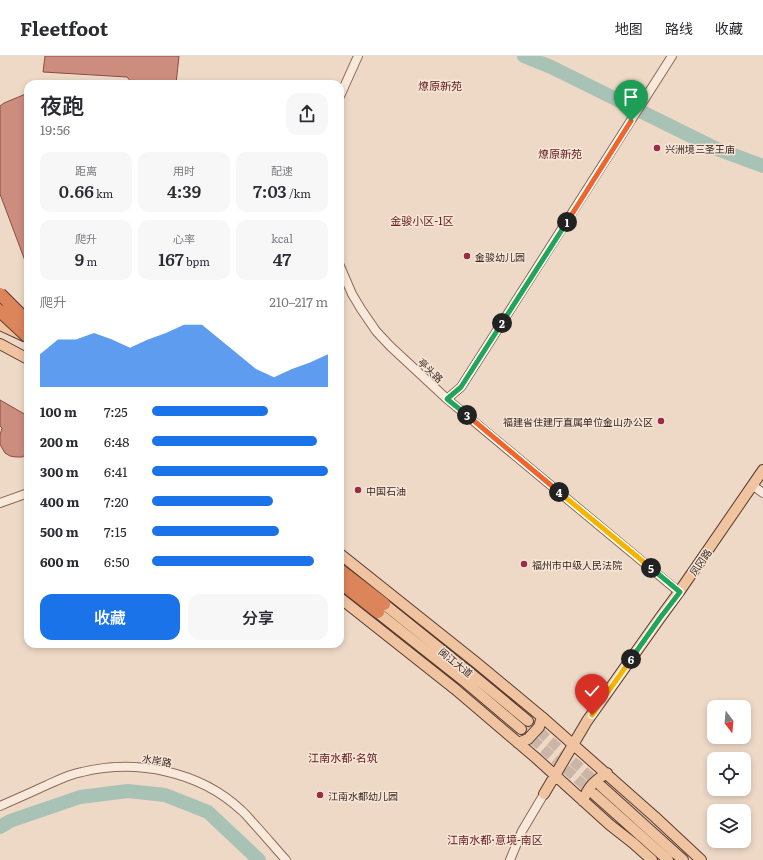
<!DOCTYPE html>
<html lang="zh">
<meta charset="utf-8">
<style>
:root{--surface:#fff;--page:#f7f7f7;--text:#2b2b33;--muted:#7c7c81;--line:#e1e1e2;--accent:#1a73e8}
body{margin:0;font-family:Literata,"Noto Sans SC",serif;background:var(--page);color:var(--text);height:100vh;display:flex;flex-direction:column;font-size:15px;white-space:nowrap}
*{box-sizing:border-box;margin:0}
p{font-size:13px;color:var(--muted)}
.icon{flex:none;width:22px;height:22px;fill:none;stroke:currentColor;stroke-width:2;stroke-linecap:round;stroke-linejoin:round}
.map{position:relative;flex:1;overflow:hidden}
.details{position:absolute;left:24px;top:24px;width:320px;height:568px;display:flex;flex-direction:column;background:var(--surface);border-radius:12px;box-shadow:0 2px 6px #0003}
.details>*{flex:none}
.needle{width:26px;rotate:164deg}
.fabs{position:absolute;left:707px;top:644px;display:grid;gap:8px}
.fabs a{display:grid;place-items:center;width:44px;height:44px;border-radius:8px;background:var(--surface);box-shadow:0 2px 6px #0003;font-size:20px}
.pin{position:absolute;display:grid;place-items:center;width:34px;height:34px;color:#fff;margin:-41px -17px;border-radius:50% 50% 50% 0;rotate:-45deg;box-shadow:0 0 4px #0007}
.pin .icon{rotate:45deg}
.km{position:absolute;width:20px;height:20px;margin:-10px;border-radius:50%;background:#222;color:#fff;font-size:11px;line-height:20px;text-align:center}
.round{display:grid;place-items:center;flex:none;width:42px;height:42px;border-radius:12px;background:var(--page)}
.head{display:flex;align-items:center;justify-content:space-between;height:68px;padding:0 16px}
h1{font-size:22px;font-weight:600;line-height:30px}
.stats{display:grid;grid-template-columns:repeat(3,1fr);gap:6px;height:68px;padding:4px 16px}
.stats div{display:grid;align-content:center;border-radius:10px;background:var(--page);text-align:center}
.stats b{font-size:17px;font-weight:600}
.stats small{font-size:11px;font-weight:400}
.stats p{font-size:11px}
.chart{height:112px;padding:8px 16px}
.chart p{display:flex;justify-content:space-between}
.chart svg{width:100%;height:72px;margin-top:4px;fill:var(--accent);opacity:.7}
.button{display:flex;gap:8px;margin-top:auto;padding:8px 16px}
.button a{flex:1;height:46px;border-radius:12px;background:var(--accent);color:#fff;font-size:16px;font-weight:600;line-height:46px;text-align:center}
.button a+a{background:var(--page);color:var(--text)}
ul{padding:0 16px;list-style:none;font-size:13px}
li{display:grid;grid-template-columns:64px 48px 1fr;align-items:center;height:30px}
li i{height:10px;border-radius:5px;background:var(--accent)}
header{display:flex;align-items:center;gap:24px;box-sizing:border-box;height:56px;padding:0 20px;background:var(--surface);border-bottom:1px solid var(--line)}
header strong{font-size:19px}
nav{display:flex;gap:22px;margin-inline-start:auto;font-size:14px}
.map>svg:first-child{display:block}
.lines{fill:none;stroke-linecap:round;stroke-linejoin:round}
.river{stroke:#a8c2b5;stroke-width:14}
.building{fill:#cc8c7e;stroke:#894e42}
.major-tunnel{stroke:#cab5a6;stroke-width:10;stroke-dasharray:10 5;stroke-linecap:butt}
.minor-casing{stroke:#8a6a5c;stroke-width:10}
.major-casing{stroke:#583a30;stroke-width:12}
.highway-casing{stroke:#583a30;stroke-width:14}
.minor{stroke:#f9e9db;stroke-width:8}
.major{stroke:#f0c4a0;stroke-width:10}
.highway{stroke:#dc845a;stroke-width:12}
.highway-bridge-casing{stroke:#583a30;stroke-width:14;stroke-linecap:butt}
.highway-bridge{stroke:#dc845a;stroke-width:12}
.split-1-casing{stroke:#fff;stroke-width:8}
.split-2-casing{stroke:#fff;stroke-width:8}
.split-3-casing{stroke:#fff;stroke-width:8}
.split-4-casing{stroke:#fff;stroke-width:8}
.split-5-casing{stroke:#fff;stroke-width:8}
.split-6-casing{stroke:#fff;stroke-width:8}
.split-7-casing{stroke:#fff;stroke-width:8}
.split-1{stroke:#f0652b;stroke-width:5}
.split-2{stroke:#22a559;stroke-width:5}
.split-3{stroke:#22a559;stroke-width:5}
.split-4{stroke:#f0652b;stroke-width:5}
.split-5{stroke:#f5b400;stroke-width:5}
.split-6{stroke:#22a559;stroke-width:5}
.split-7{stroke:#f5b400;stroke-width:5}
.poi-dot{fill:#992d47;stroke:#f6e6d7;stroke-width:1.5}
.labels{text-anchor:middle;dominant-baseline:central;stroke-width:3;stroke-linejoin:round;paint-order:stroke}
.poi-label{font-size:10px;fill:#3b2720;stroke:#f6e6d7;text-anchor:start}
.street-label{font-size:10px;fill:#3b2720;stroke:#f6e6d7}
.neighbourhood-label{font-size:11px;fill:#672022;stroke:#f6e6d7}
</style>
<header>
<strong>Fleetfoot</strong>
<nav><a>地图</a><a>路线</a><a>收藏</a></nav>
</header>
<div class="map">
<svg width="763" height="804" viewBox="0 0 763 804">
<rect width="100%" height="100%" fill="#eed9c7"/>
<g class="lines">
<path class="river" d="M 524,0 L 551,11 L 717,93 L 763,110
M 0,771 L 10,765 L 80,741 L 128,735 L 165,739 L 208,756 L 259,804"/>
</g>
<path class="building" d="M 45,0 L 179,0 L 176,28 L 133,28 L 127,21 L 43,16 Z
M 28,37 L 28,210 L 27,210 L 0,138 L 0,50 L 4,47 Z
M 0,344 L 28,360 L 28,398 L 22,401 L 16,401 L 10,400 L 5,397 L 2,392 L 0,388 L 0,379 L 2,372 L 0,370 Z"/>
<g class="lines">
<path class="major-tunnel" d="M 528,665 L 601,730
M 521,673 L 594,738"/>
<g class="minor-casing">
<path id="minor" d="M 340,40 L 358,0
M 340,210 L 352,238 L 361,253 L 376,275 L 390,290 L 447,343 L 679,536
M 447,343 L 461,331 L 672,0
M 752,429 L 763,437
M 0,447 L 28,437
M 0,750 C 16,743 32,736 47,729 C 58,724 70,718 82,716 C 137,703 199,715 241,754 C 247,759 251,765 256,770 C 266,781 276,793 286,804
M 510,804 L 522,775 L 544,738"/>
</g>
<g class="major-casing">
<path id="major" d="M 0,269 L 24,280
M 0,288 L 28,303
M 340,498 L 478,608 L 542,661 L 655,761 L 701,804
M 340,542 L 455,633 L 536,702 L 610,769 L 633,787 L 652,804
M 379,544 L 470,617 L 528,665
M 372,552 L 463,624 L 521,673
M 518,687 L 528,683 L 539,671 L 542,661
M 601,730 L 683,804
M 544,738 L 587,665 L 660,562 L 679,536 L 763,414
M 594,738 L 668,804
M 583,745 C 588,731 594,725 607,717"/>
</g>
<g class="highway-casing">
<path id="highway" d="M 340,514 L 384,548
M 340,526 L 378,556"/>
</g>
<use href="#minor" class="minor"/>
<use href="#major" class="major"/>
<use href="#highway" class="highway"/>
<g class="highway-bridge-casing">
<path id="highway-bridge" d="M 0,238 L 28,266
M 0,255 L 28,281"/>
</g>
<use href="#highway-bridge" class="highway-bridge"/>
</g>
<g class="lines">
<g class="split-1-casing">
<path id="split-1" d="M 567,166 L 631,65"/>
</g>
<g class="split-2-casing">
<path id="split-2" d="M 502,267 L 567,166"/>
</g>
<g class="split-3-casing">
<path id="split-3" d="M 467,359 L 447,343 L 461,331 L 502,267"/>
</g>
<g class="split-4-casing">
<path id="split-4" d="M 467,359 L 559,436"/>
</g>
<g class="split-5-casing">
<path id="split-5" d="M 559,436 L 651,512"/>
</g>
<g class="split-6-casing">
<path id="split-6" d="M 631,603 L 660,562 L 680,536 L 651,512"/>
</g>
<g class="split-7-casing">
<path id="split-7" d="M 592,659 L 631,603"/>
</g>
<use href="#split-1" class="split-1"/>
<use href="#split-2" class="split-2"/>
<use href="#split-3" class="split-3"/>
<use href="#split-4" class="split-4"/>
<use href="#split-5" class="split-5"/>
<use href="#split-6" class="split-6"/>
<use href="#split-7" class="split-7"/>
</g>
<g class="poi-dot">
<circle cx="657" cy="92" r="4"/>
<circle cx="467" cy="200" r="4"/>
<circle cx="661" cy="365" r="4"/>
<circle cx="358" cy="434" r="4"/>
<circle cx="524" cy="508" r="4"/>
<circle cx="320" cy="739" r="4"/>
</g>
<g class="labels">
<g class="poi-label">
<text x="665" y="92">兴洲境三圣王庙</text>
<text x="475" y="200">金骏幼儿园</text>
<text x="653" y="365" text-anchor="end">福建省住建厅直属单位金山办公区</text>
<text x="366" y="434">中国石油</text>
<text x="532" y="508">福州市中级人民法院</text>
<text x="328" y="739">江南水都幼儿园</text>
</g>
<g class="street-label">
<text transform="translate(431 314) rotate(43)">亭头路</text>
<text transform="translate(700 506) rotate(-55)">凤冈路</text>
<text transform="translate(456 606) rotate(39)">闽江大道</text>
<text transform="translate(157 704) rotate(10)">水岸路</text>
</g>
<g class="neighbourhood-label">
<text x="440" y="29">燎原新苑</text>
<text x="560" y="97">燎原新苑</text>
<text x="422" y="164">金骏小区-1区</text>
<text x="343" y="701">江南水都·名筑</text>
<text x="495" y="783">江南水都·意境-南区</text>
</g>
</g>
</svg>
<div class="fabs">
<a><svg class="needle" viewBox="-14 -14 28 28"><path d="M0-13l5 13h-10z" fill="#e53935"/><path d="M0 13l5-13h-10z" fill="#7c7c81"/></svg></a>
<a><svg class="icon" aria-label="locate" viewBox="0 0 24 24"><circle cx="12" cy="12" r="6"/><path d="M12 2v4M12 18v4M2 12h4M18 12h4"/></svg></a>
<a><svg class="icon" aria-label="layers" viewBox="0 0 24 24"><path d="M12 4l9 5-9 5-9-5zM3 14l9 5 9-5"/></svg></a>
</div>
<div class="pin" style="left:631px;top:65px;background:#1e9e55"><svg class="icon" aria-label="arrive" viewBox="0 0 24 24"><path d="M6 21V4h12l-3 4 3 4H6"/></svg></div>
<div class="pin" style="left:592px;top:659px;background:#d93025"><svg class="icon" aria-label="check" viewBox="0 0 24 24"><path d="M5 12l5 5 9-10"/></svg></div>
<b class="km" style="left:567px;top:166px">1</b>
<b class="km" style="left:502px;top:267px">2</b>
<b class="km" style="left:467px;top:359px">3</b>
<b class="km" style="left:559px;top:436px">4</b>
<b class="km" style="left:651px;top:512px">5</b>
<b class="km" style="left:631px;top:603px">6</b>
<section class="details">
<div class="head"><div><h1>夜跑</h1><p>19:56</p></div><a class="round"><svg class="icon" aria-label="share" viewBox="0 0 24 24"><path d="M12 15V3M7 8l5-5 5 5M5 13v7h14v-7"/></svg></a></div>
<div class="stats">
<div><p>距离</p><b>0.66<small> km</small></b></div>
<div><p>用时</p><b>4:39</b></div>
<div><p>配速</p><b>7:03<small> /km</small></b></div>
</div>
<div class="stats">
<div><p>爬升</p><b>9<small> m</small></b></div>
<div><p>心率</p><b>167<small> bpm</small></b></div>
<div><p>kcal</p><b>47</b></div>
</div>
<div class="chart"><p><span>爬升</span>210–217 m</p>
<svg viewBox="0 0 160 44" preserveAspectRatio="none"><path d="M0 44V24L10 15L20 15L30 11L40 15L50 20L60 15L70 11L80 6L90 6L100 15L110 24L120 33L130 38L140 33L150 29L160 24V44z"/></svg>
</div>
<ul>
<li><b>100 m</b>7:25<i style="width:66%"></i></li>
<li><b>200 m</b>6:48<i style="width:94%"></i></li>
<li><b>300 m</b>6:41<i style="width:100%"></i></li>
<li><b>400 m</b>7:20<i style="width:69%"></i></li>
<li><b>500 m</b>7:15<i style="width:72%"></i></li>
<li><b>600 m</b>6:50<i style="width:92%"></i></li>
</ul>
<div class="button"><a>收藏</a><a>分享</a></div>
</section>
</div>
